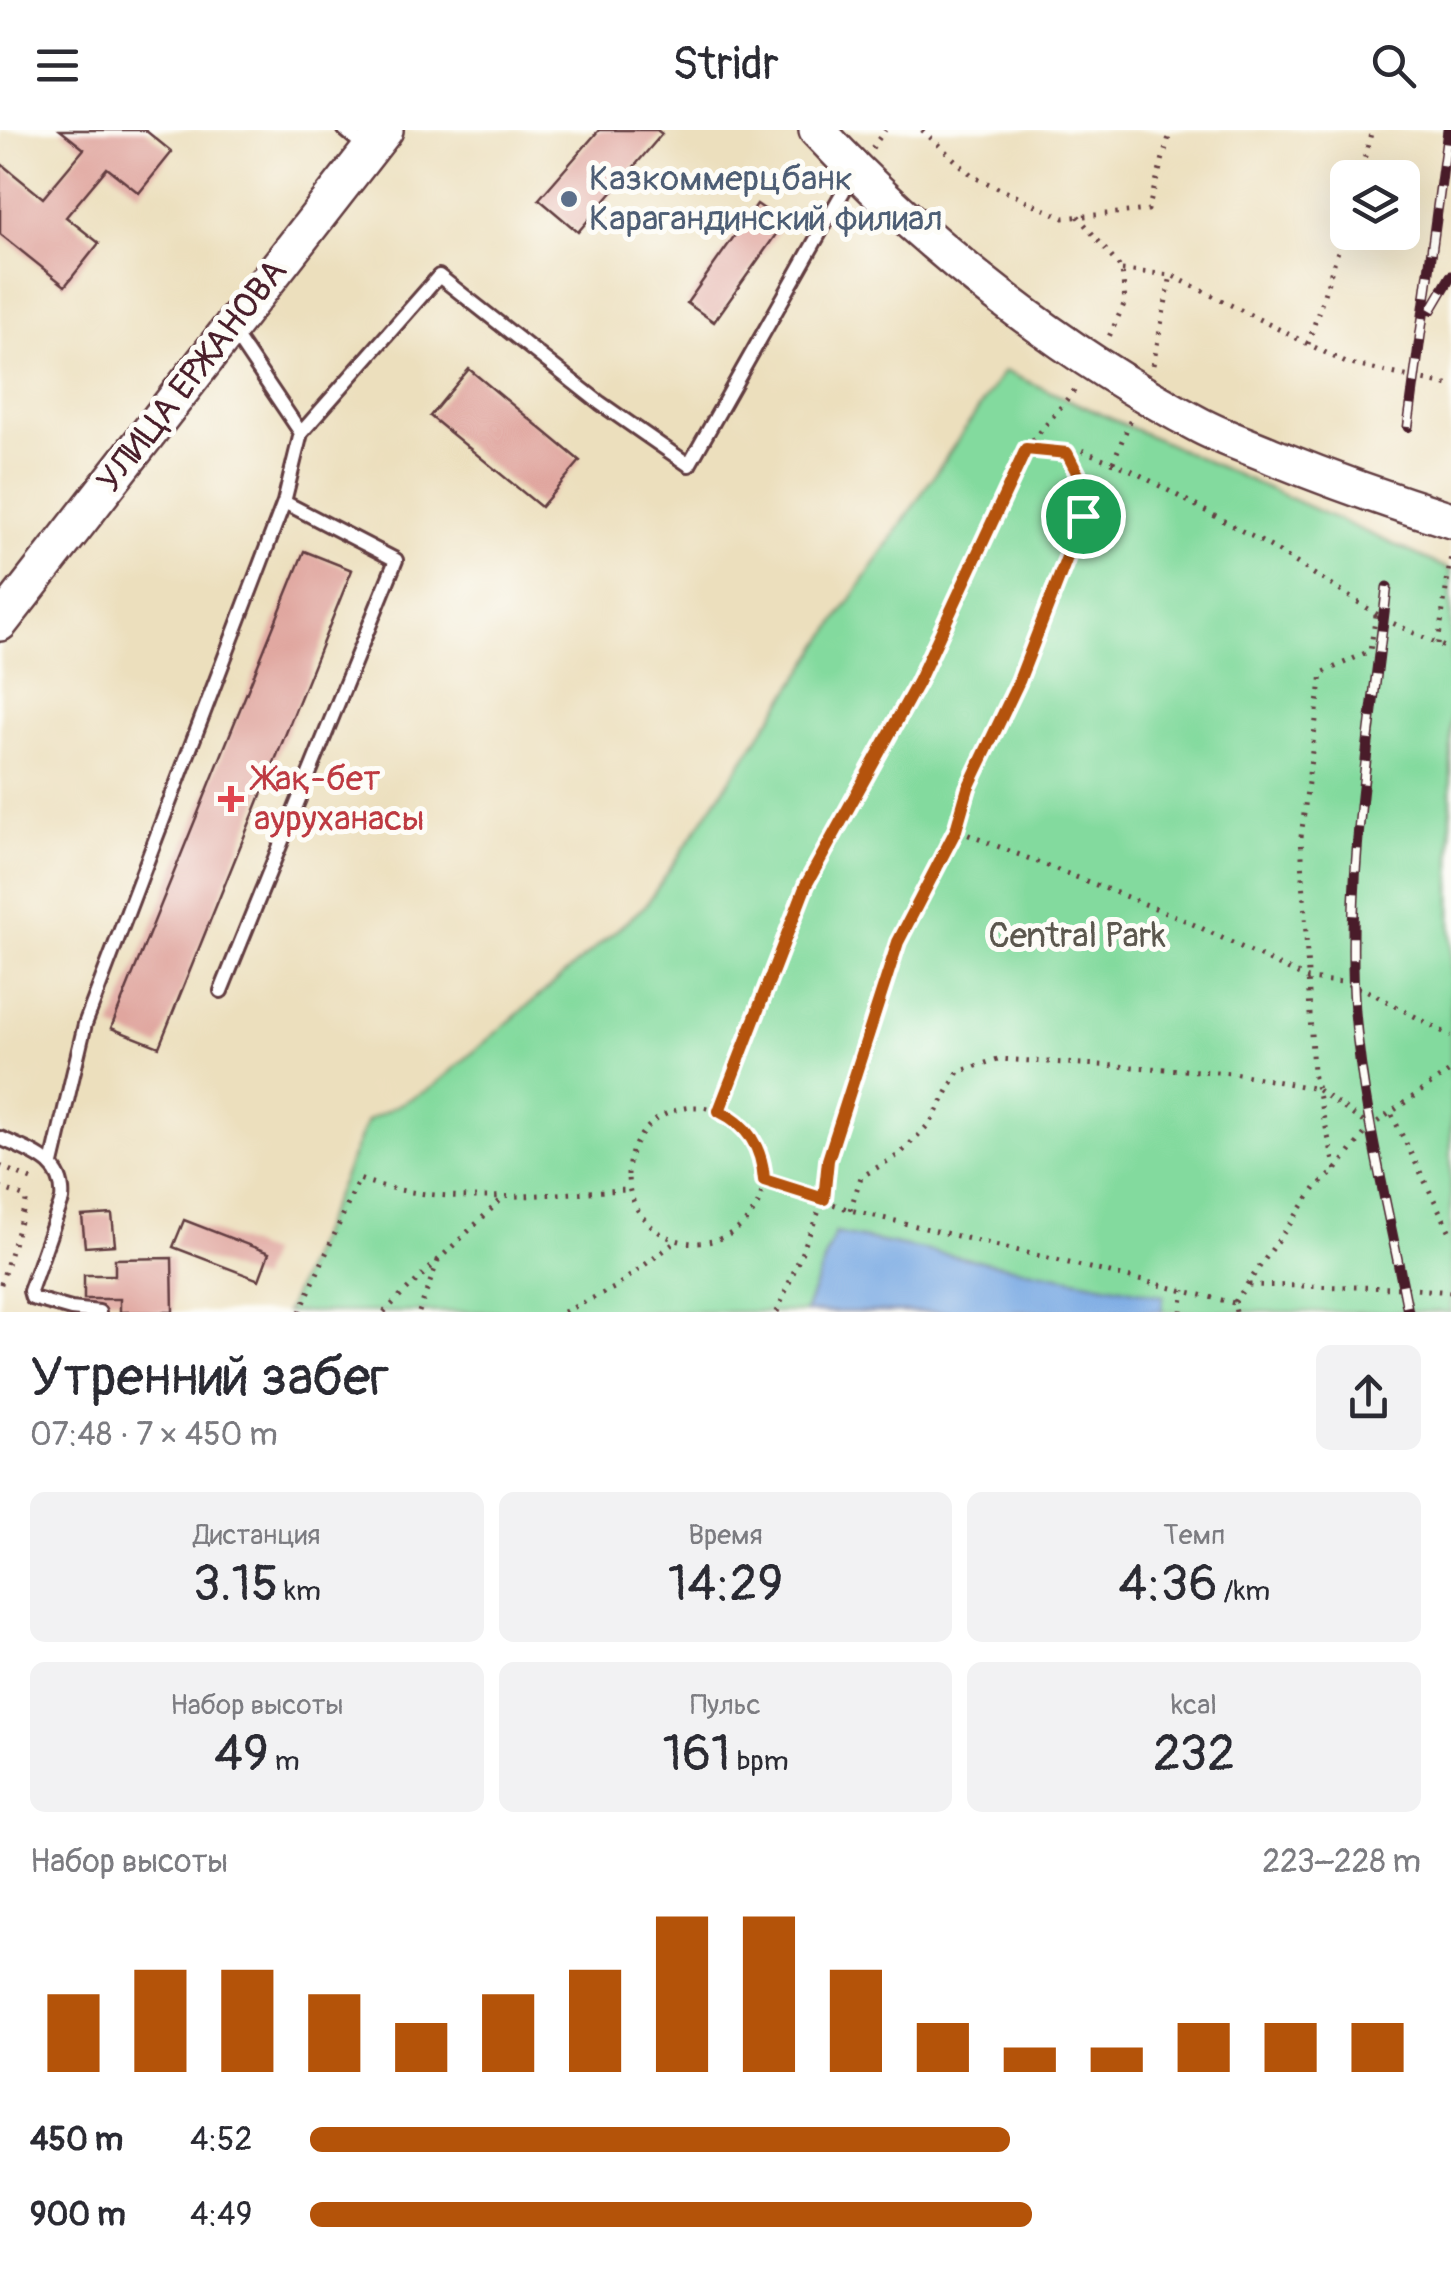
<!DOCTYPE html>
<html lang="ru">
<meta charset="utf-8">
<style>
:root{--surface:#fff;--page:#f2f2f3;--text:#2b2b33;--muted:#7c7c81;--accent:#b45309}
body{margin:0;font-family:Pangolin,sans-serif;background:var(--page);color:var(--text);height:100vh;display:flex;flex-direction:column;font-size:38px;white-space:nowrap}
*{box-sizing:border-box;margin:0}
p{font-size:32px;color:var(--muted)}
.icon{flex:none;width:55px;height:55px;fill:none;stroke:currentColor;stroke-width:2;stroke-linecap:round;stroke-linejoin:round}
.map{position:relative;height:1182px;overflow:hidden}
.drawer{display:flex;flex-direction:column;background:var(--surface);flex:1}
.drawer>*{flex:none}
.controls{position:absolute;left:1330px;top:30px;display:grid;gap:20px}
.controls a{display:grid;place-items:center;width:90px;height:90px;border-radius:15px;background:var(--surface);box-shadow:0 10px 40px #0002;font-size:50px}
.pin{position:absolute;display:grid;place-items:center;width:85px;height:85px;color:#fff;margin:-42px;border:5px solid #fff;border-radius:50%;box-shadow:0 2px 10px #0007}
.round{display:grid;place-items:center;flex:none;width:105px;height:105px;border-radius:15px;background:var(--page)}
.summary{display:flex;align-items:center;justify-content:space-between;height:170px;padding:0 30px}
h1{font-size:55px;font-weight:600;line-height:75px}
.metrics{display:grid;grid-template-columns:repeat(3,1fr);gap:15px;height:170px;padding:10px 30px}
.metrics div{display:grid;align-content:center;border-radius:15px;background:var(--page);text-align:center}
.metrics b{font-size:50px;font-weight:600}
.metrics small{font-size:28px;font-weight:400}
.metrics p{font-size:28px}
.chart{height:280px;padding:20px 30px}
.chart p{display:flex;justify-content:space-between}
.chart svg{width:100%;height:180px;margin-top:10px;stroke:var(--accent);stroke-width:6}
ul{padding:0 30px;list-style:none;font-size:32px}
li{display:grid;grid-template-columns:160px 120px 1fr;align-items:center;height:75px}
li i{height:25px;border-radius:12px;background:var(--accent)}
header{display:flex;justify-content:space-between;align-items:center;height:130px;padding:0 30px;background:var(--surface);font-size:45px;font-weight:600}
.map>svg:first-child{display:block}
.green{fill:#83da9e;stroke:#667c64;stroke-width:2.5}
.water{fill:#78a9e3;stroke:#616487;stroke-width:2.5}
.building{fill:#e0a69f}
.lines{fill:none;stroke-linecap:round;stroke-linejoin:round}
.lane-casing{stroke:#623c41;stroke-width:18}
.secondary-casing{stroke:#623c41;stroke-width:40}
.path{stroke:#623c41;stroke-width:5;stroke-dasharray:2.5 8;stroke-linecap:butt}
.lane{stroke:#fff;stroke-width:12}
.secondary{stroke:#fff;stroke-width:35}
.rail-casing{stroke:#4a1f2b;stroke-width:11}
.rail{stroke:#fdfcf7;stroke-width:8;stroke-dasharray:22;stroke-linecap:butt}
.route-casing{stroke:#fff;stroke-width:20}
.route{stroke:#b45309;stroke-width:12}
.service-dot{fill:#5c6f8a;stroke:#fdfcf7;stroke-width:4}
.health-dot{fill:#e0444e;stroke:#fdfcf7;stroke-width:4}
.labels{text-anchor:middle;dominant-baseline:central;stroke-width:10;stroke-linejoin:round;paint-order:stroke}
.service-label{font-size:35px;fill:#4e5e75;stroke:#fdfcf7;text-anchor:start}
.street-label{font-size:35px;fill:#4a1f2b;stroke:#fdfcf7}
.health-label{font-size:35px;fill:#be3a42;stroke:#fdfcf7;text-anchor:start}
.park-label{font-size:35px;fill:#5b574e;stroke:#fdfcf7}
</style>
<header><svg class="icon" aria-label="menu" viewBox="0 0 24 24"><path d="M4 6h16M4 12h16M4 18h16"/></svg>Stridr<svg class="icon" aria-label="search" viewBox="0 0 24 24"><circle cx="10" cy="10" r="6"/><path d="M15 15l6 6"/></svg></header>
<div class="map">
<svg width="1451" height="1182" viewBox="0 0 1451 1182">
<rect width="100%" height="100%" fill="#fdfcf7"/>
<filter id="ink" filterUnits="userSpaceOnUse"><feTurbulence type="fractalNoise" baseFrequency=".01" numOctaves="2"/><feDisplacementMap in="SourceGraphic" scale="20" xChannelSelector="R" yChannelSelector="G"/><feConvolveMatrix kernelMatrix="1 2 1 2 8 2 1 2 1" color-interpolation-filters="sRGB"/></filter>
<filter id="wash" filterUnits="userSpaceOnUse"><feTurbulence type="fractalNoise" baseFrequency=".0048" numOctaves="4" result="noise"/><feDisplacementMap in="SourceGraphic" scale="40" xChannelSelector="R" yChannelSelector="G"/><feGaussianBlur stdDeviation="2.25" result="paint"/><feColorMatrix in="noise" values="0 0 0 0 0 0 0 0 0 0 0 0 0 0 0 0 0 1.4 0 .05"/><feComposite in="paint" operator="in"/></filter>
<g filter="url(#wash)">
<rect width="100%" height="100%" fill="#ecdfbd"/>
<path class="green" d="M 1004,241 L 1451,440 L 1451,1182 L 286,1182 L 367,991 L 431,958 L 646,775 Z"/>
<path class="water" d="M 835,1103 L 1163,1166 L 1162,1182 L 805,1182 Z"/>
<g id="blocks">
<path class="building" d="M 60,0 L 145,0 L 172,22 L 139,63 L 107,38 L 66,87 L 99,113 L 65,156 L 0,104 L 0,33 L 43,68 L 84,19 Z
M 599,0 L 657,0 L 662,4 L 578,102 L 539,69 Z
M 757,74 L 784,93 L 714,192 L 687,173 Z
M 469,239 L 580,331 L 541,377 L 430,286 Z
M 304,421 L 352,440 L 159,917 L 111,898 Z
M 112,1084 L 115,1115 L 85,1117 L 82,1086 Z
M 184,1090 L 269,1123 L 259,1150 L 173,1117 Z
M 172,1128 L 173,1182 L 120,1182 L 120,1169 L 84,1169 L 84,1145 L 115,1145 L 115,1129 Z"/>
</g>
</g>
<g filter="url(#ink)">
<use href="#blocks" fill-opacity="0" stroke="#623c41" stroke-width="2.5"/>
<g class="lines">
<g class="lane-casing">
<path id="lane" d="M 345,0 L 366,18
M 233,202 L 301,303 L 284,372
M 301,303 L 439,146 L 600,273 L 689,335 L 853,44
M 0,1008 C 30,1022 66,1031 62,1070 L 30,1161 L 32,1168 L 71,1179 L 99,1182
M 52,1034 L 85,894 L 284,372 L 396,430 L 221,861"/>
</g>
<g class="secondary-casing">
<path id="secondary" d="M 817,0 C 925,116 1061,223 1201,296 C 1224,308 1249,316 1272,326 C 1331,350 1390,371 1451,390
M 0,493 L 385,0"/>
</g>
<path class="path" d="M 922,0 L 974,47 L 1064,88 L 1148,80 L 1171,0
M 872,18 L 885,0
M 1359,48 L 1372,0
M 1078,86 L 1122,140 L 1125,172 L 1108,209
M 1122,140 L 1171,145 L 1346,233 L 1451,256
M 1308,214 L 1348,90
M 1153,235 L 1171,145
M 1026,319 L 1078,256
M 1067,323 L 1086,359 L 1083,386 L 1019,551 L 969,658 L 956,700 L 1178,787 L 1308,849 L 1342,852 L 1366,860 L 1451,906
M 1113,332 L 1131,289
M 1438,514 L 1451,425
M628 1045a68 68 0 1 1 136 0a68 68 0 1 1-136 0Z
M 719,981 L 806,755 L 918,552 L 1026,319 L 1067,323 L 1081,320 L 1129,339 L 1273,418 L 1386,490 L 1451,520
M 1392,985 L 1451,1104
M 0,1036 L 38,1053
M 1336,1040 L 1313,943 L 1301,707 L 1322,543 L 1370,521 L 1376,485
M 764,1050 L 850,1080 L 1234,1173
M 0,1057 L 25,1067 L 26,1072 L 0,1157
M 850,1080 L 861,1047 L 900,1024 L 931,992 L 958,942 L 998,929 L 1233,943 L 1317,959 L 1370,997
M 1249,1155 L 1403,1158 L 1451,1162
M 300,1182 L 359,1049 C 444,1079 540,1063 629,1060
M 384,1182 L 504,1067
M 419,1182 L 439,1128
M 564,1182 L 614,1158 L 678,1110
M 777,1182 L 824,1069 L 828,1030 L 899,812 L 956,700
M 1181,1182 L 1184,1160
M 1236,1182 L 1234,1173 L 1316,1057 L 1336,1040 L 1370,997 L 1451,940"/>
<use href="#lane" class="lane"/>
<use href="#secondary" class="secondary"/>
<g class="rail-casing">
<path id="rail" d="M 1431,180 L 1451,146
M 1408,297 L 1448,0
M 1387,457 C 1372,594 1345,744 1355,882 C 1363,984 1389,1082 1408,1182"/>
</g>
<use href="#rail" class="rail"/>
</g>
</g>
<g class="lines" filter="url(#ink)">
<g class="route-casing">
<path id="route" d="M 1026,319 L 1067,323 L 1086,360 L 1083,386 L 1019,551 L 968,658 L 956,700 L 898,812 L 828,1030 L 824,1069 L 764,1050 C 762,1017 748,995 719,981 L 806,755 L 918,552 Z"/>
</g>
<use href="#route" class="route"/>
</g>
<circle class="service-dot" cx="569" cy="69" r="10"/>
<path class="health-dot" d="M226 654h10v10h10v10h-10v10h-10v-10h-10v-10h10z"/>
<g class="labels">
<g class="service-label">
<text x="589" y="49">Казкоммерцбанк<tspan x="589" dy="40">Карагандинский филиал</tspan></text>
</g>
<g class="street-label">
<text transform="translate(192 246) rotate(-52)">УЛИЦА ЕРЖАНОВА</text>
</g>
<g class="health-label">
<text x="254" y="649">Жақ-бет<tspan x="254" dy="40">ауруханасы</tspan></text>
</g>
<g class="park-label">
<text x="1077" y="806">Central Park</text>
</g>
</g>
</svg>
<div class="controls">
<a><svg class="icon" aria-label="layers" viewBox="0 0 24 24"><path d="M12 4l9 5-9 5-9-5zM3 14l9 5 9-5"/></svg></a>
</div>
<div class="pin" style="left:1083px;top:386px;background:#1e9e55"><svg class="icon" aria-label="arrive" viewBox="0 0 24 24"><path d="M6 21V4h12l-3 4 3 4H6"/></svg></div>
</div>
<section class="drawer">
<div class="summary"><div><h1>Утренний забег</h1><p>07:48 · 7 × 450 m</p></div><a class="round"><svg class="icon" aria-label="share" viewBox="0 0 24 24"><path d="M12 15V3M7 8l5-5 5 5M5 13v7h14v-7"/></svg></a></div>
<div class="metrics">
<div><p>Дистанция</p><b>3.15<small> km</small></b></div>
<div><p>Время</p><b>14:29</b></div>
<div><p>Темп</p><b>4:36<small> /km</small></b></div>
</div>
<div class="metrics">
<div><p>Набор высоты</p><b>49<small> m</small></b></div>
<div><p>Пульс</p><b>161<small> bpm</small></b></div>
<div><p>kcal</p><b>232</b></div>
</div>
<div class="chart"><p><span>Набор высоты</span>223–228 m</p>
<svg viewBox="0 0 160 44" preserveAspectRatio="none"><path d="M5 44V25M15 44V19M25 44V19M35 44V25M45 44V32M55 44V25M65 44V19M75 44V6M85 44V6M95 44V19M105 44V32M115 44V38M125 44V38M135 44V32M145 44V32M155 44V32"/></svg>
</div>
<ul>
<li><b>450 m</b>4:52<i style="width:63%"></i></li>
<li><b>900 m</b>4:49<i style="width:65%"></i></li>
</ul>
</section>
